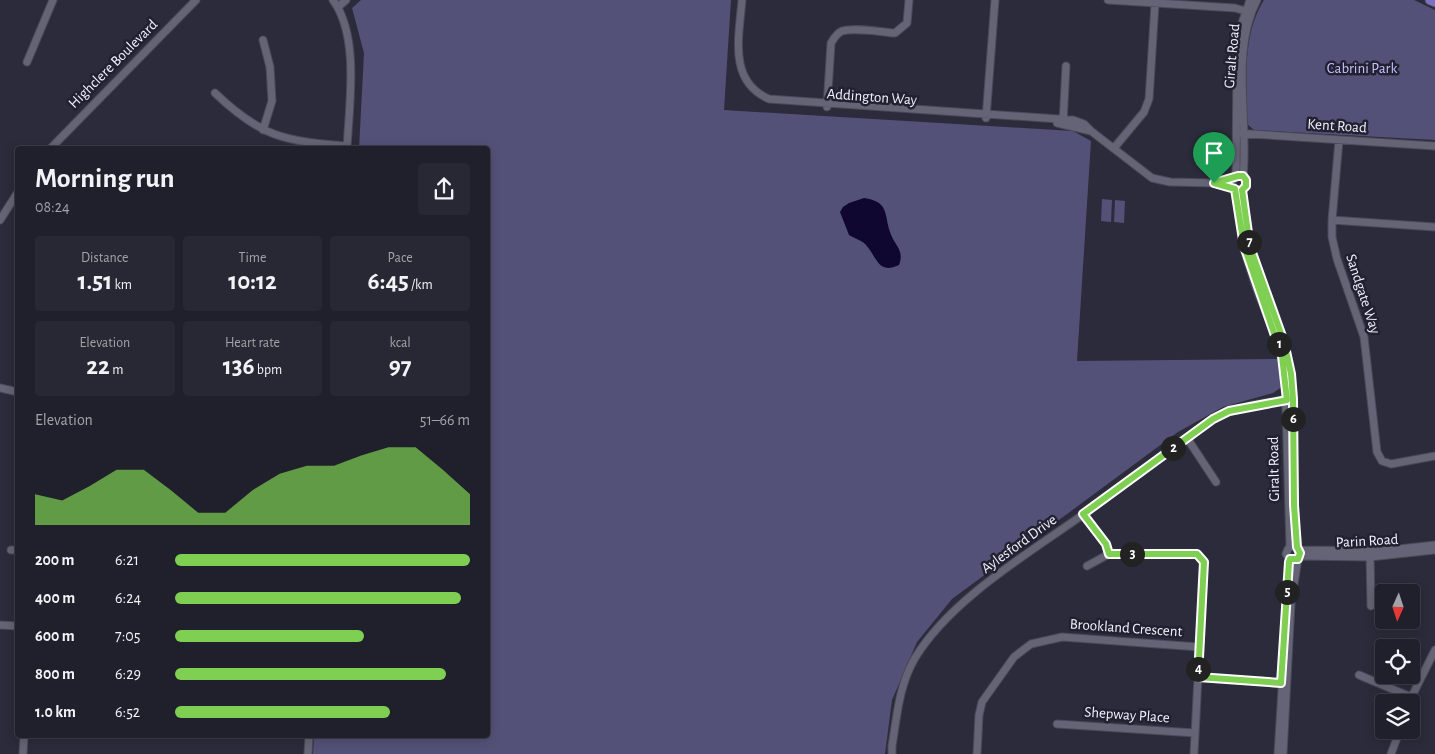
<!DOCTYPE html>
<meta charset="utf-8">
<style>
:root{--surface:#20202c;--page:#282834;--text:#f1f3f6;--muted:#a2a3a9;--line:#3d3e48;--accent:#7fd052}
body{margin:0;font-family:"Alegreya Sans",sans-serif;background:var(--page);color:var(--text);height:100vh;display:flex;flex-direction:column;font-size:19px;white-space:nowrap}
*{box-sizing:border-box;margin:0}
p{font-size:16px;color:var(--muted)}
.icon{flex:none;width:28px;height:28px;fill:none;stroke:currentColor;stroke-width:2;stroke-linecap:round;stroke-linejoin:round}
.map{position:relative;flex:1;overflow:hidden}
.details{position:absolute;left:15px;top:146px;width:475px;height:592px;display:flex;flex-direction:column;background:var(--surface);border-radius:5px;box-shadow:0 2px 12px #0003,0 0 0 1px var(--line)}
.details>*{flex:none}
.needle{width:32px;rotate:183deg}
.tools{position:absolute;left:1375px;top:584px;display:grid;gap:10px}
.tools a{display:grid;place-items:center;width:45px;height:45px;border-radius:5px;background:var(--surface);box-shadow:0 2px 12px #0003,0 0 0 1px var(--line);font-size:25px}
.pin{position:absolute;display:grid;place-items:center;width:42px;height:42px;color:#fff;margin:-51px -21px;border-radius:50% 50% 50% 0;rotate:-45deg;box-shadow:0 0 5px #0007}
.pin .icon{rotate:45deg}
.km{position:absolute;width:25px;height:25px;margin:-12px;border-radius:50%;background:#222;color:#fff;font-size:14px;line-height:25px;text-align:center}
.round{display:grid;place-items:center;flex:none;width:52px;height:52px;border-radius:5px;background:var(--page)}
.summary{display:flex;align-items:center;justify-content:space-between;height:85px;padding:0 20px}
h1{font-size:28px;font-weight:600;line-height:38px}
.stats{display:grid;grid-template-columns:repeat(3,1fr);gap:8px;height:85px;padding:5px 20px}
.stats div{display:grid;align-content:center;border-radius:5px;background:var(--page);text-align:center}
.stats b{font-size:25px;font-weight:600}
.stats small{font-size:14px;font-weight:400}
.stats p{font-size:14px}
.chart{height:140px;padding:10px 20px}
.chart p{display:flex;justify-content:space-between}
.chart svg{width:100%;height:90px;margin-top:5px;fill:var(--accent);opacity:.7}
ul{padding:0 20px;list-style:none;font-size:16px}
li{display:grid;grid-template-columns:80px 60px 1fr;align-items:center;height:38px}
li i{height:12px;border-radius:6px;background:var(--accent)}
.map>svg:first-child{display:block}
.green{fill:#535177}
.water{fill:#100730}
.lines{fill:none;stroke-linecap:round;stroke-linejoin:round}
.minor-casing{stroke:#494957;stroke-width:9}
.major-casing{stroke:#494957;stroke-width:11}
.minor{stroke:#646476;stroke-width:7}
.major{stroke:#7b72c3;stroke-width:9}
.route-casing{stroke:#fff;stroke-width:10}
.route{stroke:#7fd052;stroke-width:6}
.labels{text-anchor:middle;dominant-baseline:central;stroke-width:5;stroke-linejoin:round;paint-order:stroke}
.street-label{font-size:15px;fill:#f2f2fd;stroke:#222131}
.park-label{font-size:15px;fill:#c4c2ff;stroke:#222131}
</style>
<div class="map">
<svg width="1435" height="754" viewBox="0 0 1435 754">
<rect width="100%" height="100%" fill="#2b2b3b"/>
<path class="green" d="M 361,0 L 731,0 L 724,110 L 1073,131 L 1091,141 L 1077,361 L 1279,359 L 1283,386 L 1273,393 L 1223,407 L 1178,432 L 952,599 L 917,642 L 892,700 L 885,754 L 313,754 L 314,736 L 488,736 L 488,149 L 359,149 L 364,53 L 352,8 Z
M 1264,0 L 1414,0 L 1435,10 L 1435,140 L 1254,130 L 1247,124 C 1247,83 1241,37 1264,0 Z
M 1102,199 L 1112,200 L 1111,222 L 1101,221 Z
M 1115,200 L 1125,201 L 1124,223 L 1114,222 Z"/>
<path class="water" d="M 864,198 C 889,202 884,213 890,232 C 894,245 905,250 899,265 C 878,275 877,257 866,245 C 862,240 855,239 849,235 L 840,212 L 843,207 L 849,203 Z"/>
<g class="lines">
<g class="minor-casing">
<path id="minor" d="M 333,0 C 360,37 349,105 347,149
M 742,0 C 739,37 728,81 769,99 L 1073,120 L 1084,124 L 1091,131 L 1152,178 L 1170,182 L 1214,183 L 1234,188
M 1108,0 L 1235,8 L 1249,12
M 338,7 L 346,0
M 263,40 L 270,67 L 272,101 L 263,130
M 27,62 L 53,0
M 215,93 C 262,138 285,141 347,146
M 827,107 L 831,43 C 834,38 837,33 842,31 C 855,27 881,32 895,33 L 907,23 L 909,0
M 986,118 L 995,0
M 1057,123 L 1091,131
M 1063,123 L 1066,66
M 1237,133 L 1435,146
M 1339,140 L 1332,220 L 1332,237 L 1337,259 L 1364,337 L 1377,452 L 1382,461 L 1391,464 L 1435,456
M 1114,148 L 1144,112 L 1149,99 L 1155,4
M 50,149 L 196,0
M1232 183a7 7 0 1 1 14 0a7 7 0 1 1-14 0Z
M 1236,176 L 1237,51 L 1241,26 L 1250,0
M 1243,177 C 1249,120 1230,52 1257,0
M 1235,189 L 1243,246 L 1256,287 L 1278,343 L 1285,372 L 1290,547
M 1242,190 L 1250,247 L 1284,343 L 1291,374 L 1293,399 L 1294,505 L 1297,547 L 1300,553 L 1296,559 L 1289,558 L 1286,554 L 1288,549 L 1292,546 L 1297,547
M 0,220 L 18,192
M 1332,220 L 1435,227
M 0,388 L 18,392
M 1187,438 L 1216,482
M 1083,514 L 1106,544 L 1109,554
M 11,550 L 18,550
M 1300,550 L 1381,551 L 1435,545
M 1370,554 L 1371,606
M 1300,556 L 1370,557 L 1435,550
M 1087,566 L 1109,554 L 1197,554 L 1204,563 L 1194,754
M 0,625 L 18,626
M 1359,675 L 1411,697
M 1198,677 L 1285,683
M 1409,702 L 1435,650
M 1057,724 L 1195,733
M 23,754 L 24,736
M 308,754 L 309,736
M 892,754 L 892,746 C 897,716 899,685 915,658 C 950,600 1026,555 1081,516 C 1126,484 1169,450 1213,419 C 1238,406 1266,402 1293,399
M 977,754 L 979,715 L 982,702 L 1014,657 L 1031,644 L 1062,637 L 1199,647
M 1278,754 L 1290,559
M 1283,754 L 1291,603 L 1297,565 L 1296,559
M 1391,754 L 1400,730"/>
</g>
<g class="major-casing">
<path id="major" d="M 1430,0 L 1435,2"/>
</g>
<use href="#minor" class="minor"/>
<use href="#major" class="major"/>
</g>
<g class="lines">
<g class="route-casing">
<path id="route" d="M 1238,176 L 1243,176 L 1246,180 L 1246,186 L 1242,190 L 1250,247 L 1284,342 L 1291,374 L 1293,399 L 1294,505 L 1297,547 L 1300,553 L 1298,559 L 1290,559 L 1289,562 L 1281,683 L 1198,677 L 1204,562 L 1197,554 L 1109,554 L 1106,544 L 1083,514 L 1213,419 L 1229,411 L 1287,400 L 1282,356 L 1244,246 L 1235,189 L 1214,183 Z"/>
</g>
<use href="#route" class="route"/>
</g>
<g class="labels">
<g class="street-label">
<text transform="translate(1232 56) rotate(-85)">Giralt Road</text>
<text transform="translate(113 64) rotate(-45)">Highclere Boulevard</text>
<text transform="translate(872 97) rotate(4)">Addington Way</text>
<text transform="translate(1337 126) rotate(4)">Kent Road</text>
<text transform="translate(1363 294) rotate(72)">Sandgate Way</text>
<text transform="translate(1274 469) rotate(-91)">Giralt Road</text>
<text transform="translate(1367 541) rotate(-3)">Parin Road</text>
<text transform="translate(1019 544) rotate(-36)">Aylesford Drive</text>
<text transform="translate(1126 628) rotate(4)">Brookland Crescent</text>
<text transform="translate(1127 715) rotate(4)">Shepway Place</text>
</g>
<g class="park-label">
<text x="1362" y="68">Cabrini Park</text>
</g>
</g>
</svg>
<div class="tools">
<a><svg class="needle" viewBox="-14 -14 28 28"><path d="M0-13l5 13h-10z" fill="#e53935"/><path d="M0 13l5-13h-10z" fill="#a2a3a9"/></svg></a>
<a><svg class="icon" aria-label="locate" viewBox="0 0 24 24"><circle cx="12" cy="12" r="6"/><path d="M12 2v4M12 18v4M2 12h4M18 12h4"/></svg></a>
<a><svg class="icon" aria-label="layers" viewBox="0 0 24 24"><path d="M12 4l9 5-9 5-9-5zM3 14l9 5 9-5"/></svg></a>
</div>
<div class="pin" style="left:1214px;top:183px;background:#1e9e55"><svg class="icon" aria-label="arrive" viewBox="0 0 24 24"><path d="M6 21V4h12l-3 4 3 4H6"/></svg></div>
<b class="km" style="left:1279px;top:344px">1</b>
<b class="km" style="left:1173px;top:448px">2</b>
<b class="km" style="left:1132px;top:554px">3</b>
<b class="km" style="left:1198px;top:669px">4</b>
<b class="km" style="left:1287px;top:592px">5</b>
<b class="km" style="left:1293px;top:419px">6</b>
<b class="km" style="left:1249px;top:242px">7</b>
<section class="details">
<div class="summary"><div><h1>Morning run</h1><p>08:24</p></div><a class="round"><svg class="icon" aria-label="share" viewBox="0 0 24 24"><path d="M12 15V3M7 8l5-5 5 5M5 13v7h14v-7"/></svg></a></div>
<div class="stats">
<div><p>Distance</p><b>1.51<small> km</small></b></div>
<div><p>Time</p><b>10:12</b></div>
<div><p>Pace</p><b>6:45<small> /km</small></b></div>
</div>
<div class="stats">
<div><p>Elevation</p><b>22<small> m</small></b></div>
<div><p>Heart rate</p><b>136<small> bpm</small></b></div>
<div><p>kcal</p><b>97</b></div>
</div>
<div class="chart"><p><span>Elevation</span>51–66 m</p>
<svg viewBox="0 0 160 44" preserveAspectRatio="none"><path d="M0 44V29L10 32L20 25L30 17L40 17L50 27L60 38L70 38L80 27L90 19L100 15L110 15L120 10L130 6L140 6L150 17L160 29V44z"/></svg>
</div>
<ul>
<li><b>200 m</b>6:21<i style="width:100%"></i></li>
<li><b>400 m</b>6:24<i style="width:97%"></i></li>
<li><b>600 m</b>7:05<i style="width:64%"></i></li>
<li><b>800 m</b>6:29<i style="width:92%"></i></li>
<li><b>1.0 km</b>6:52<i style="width:73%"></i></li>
</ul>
</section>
</div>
